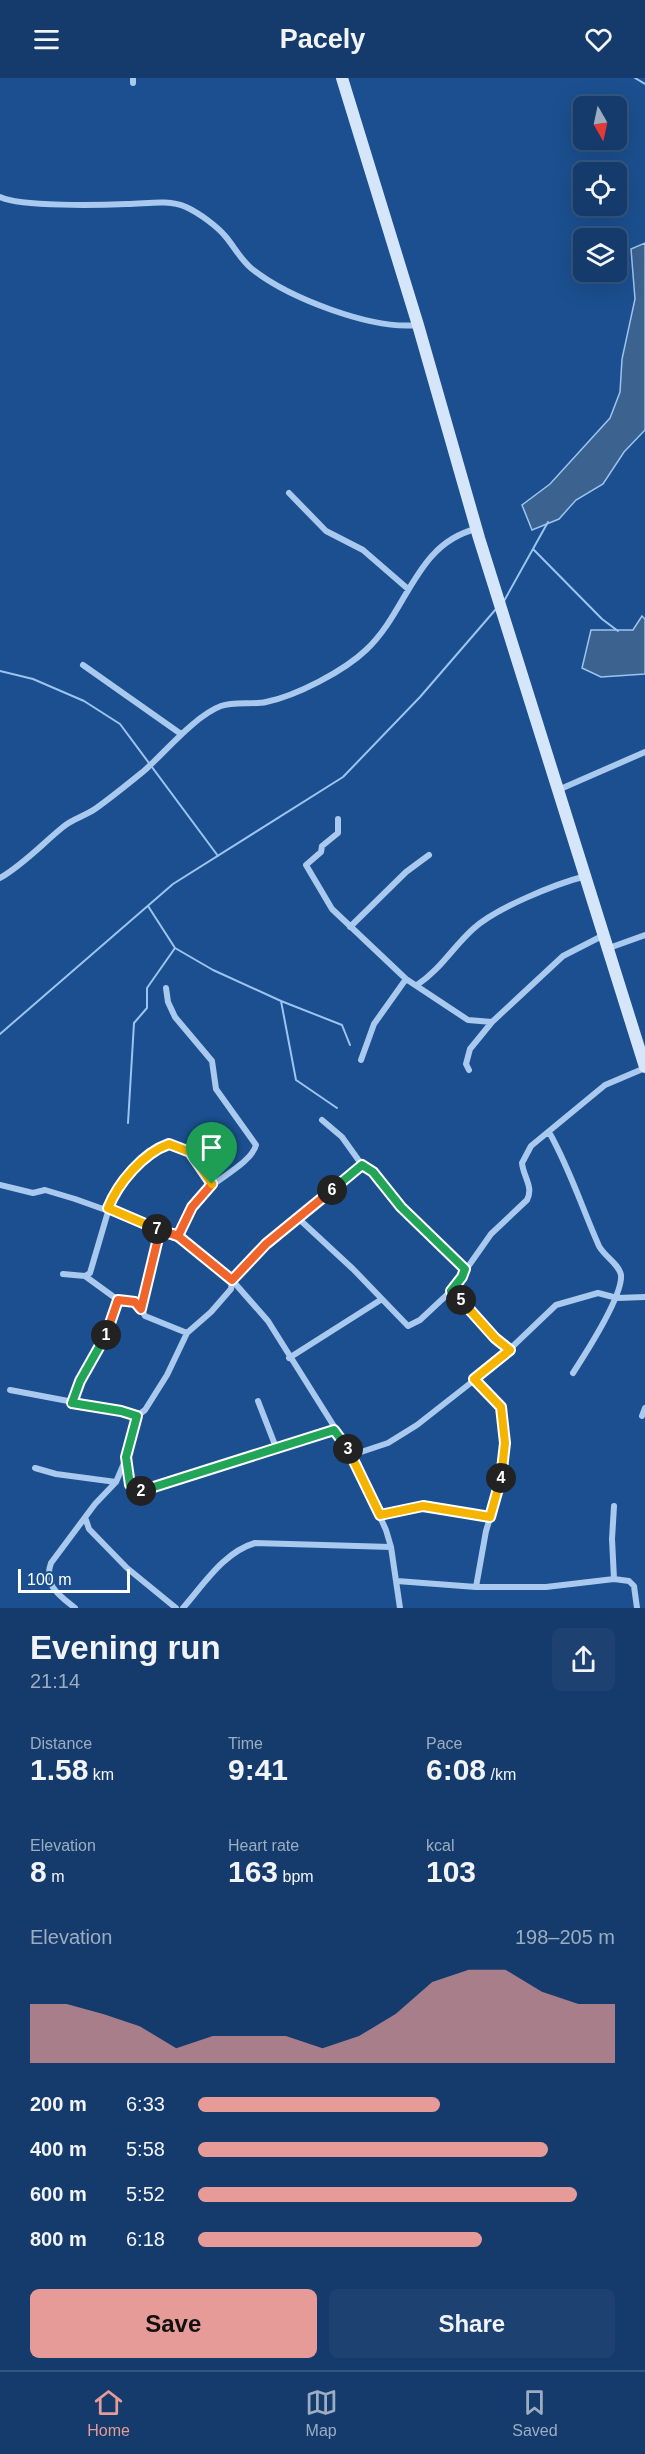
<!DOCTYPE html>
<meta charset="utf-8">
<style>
:root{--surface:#143b6b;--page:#1d4271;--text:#f1f3f6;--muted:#9dadc1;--line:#33557e;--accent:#e69b98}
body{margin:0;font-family:Arial,sans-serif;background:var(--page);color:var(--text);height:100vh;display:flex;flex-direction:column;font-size:22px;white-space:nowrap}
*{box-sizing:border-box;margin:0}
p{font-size:20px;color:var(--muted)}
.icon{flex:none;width:33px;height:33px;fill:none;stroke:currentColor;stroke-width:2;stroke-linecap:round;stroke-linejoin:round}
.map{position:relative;height:1530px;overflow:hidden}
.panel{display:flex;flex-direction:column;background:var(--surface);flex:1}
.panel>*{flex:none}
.needle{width:39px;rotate:171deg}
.fabs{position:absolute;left:573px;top:18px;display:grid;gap:12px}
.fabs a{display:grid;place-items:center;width:54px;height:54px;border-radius:9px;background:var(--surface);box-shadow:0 6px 24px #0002,0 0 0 2px var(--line);font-size:30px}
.scale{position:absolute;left:18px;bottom:15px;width:112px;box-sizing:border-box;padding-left:6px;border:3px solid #fff;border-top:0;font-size:16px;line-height:21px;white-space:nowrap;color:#fff;-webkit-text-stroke:4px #1b4f8f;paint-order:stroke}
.pin{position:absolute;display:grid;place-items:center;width:51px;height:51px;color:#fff;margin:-62px -26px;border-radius:50% 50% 50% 0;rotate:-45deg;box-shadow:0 0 6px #0007}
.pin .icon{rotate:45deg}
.km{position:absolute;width:30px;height:30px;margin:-15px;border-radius:50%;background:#222;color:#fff;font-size:16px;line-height:30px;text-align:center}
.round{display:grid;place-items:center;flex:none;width:63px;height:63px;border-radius:9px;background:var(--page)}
.summary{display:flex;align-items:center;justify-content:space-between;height:102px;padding:0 30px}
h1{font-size:33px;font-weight:700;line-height:45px}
.stats{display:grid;grid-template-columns:repeat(3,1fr);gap:9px;height:102px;padding:6px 30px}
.stats div{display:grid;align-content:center}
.stats b{font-size:30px;font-weight:700}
.stats small{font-size:16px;font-weight:400}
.stats p{font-size:16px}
.chart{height:168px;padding:12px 30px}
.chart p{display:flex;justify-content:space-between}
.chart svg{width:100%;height:108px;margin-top:6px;fill:var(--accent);opacity:.7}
.cta{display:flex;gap:12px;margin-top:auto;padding:12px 30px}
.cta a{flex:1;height:69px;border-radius:9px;background:var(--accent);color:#111;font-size:24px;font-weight:700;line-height:69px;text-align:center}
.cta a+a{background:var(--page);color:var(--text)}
ul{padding:0 30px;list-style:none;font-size:20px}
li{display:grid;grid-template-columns:96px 72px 1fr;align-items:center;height:45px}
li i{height:15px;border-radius:8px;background:var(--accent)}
header{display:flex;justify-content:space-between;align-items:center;height:78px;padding:0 30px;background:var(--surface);font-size:27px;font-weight:700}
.dock{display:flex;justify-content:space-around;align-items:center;height:84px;border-top:2px solid var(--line);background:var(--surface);font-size:16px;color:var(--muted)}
.dock a{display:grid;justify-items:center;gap:3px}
.dock .active{color:var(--accent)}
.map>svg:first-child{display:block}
.water{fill:#3c6290;stroke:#9cc4f0;stroke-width:1.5}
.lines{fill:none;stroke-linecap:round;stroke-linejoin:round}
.stream{stroke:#9cc4f0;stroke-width:2}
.minor{stroke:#a9c9ee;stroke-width:6}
.secondary{stroke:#d6e6fa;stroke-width:12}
.split-1-casing{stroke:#fff;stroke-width:12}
.split-2-casing{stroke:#fff;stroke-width:12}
.split-3-casing{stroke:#fff;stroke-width:12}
.split-4-casing{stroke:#fff;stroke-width:12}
.split-5-casing{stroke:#fff;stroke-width:12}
.split-6-casing{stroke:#fff;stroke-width:12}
.split-7-casing{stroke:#fff;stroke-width:12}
.split-8-casing{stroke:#fff;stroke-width:12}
.split-1{stroke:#f0652b;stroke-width:8}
.split-2{stroke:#22a559;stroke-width:8}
.split-3{stroke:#22a559;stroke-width:8}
.split-4{stroke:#f5b400;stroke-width:8}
.split-5{stroke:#f5b400;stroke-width:8}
.split-6{stroke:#22a559;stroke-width:8}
.split-7{stroke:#f0652b;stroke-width:8}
.split-8{stroke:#f5b400;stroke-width:8}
</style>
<header><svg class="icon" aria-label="menu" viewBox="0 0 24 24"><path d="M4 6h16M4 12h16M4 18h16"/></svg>Pacely<svg class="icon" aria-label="heart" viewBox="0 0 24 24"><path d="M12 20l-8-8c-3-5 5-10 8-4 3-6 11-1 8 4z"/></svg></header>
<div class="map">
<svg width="645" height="1530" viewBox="0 0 645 1530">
<rect width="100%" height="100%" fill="#1b4f8f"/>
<path class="water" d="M 645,165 L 645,352 L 624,374 L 603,406 L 576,422 L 559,441 L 532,452 L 522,427 L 550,406 L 610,340 L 620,314 L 622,281 L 635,221 L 631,171 Z
M 642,538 L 645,541 L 645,596 L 601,599 L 582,590 L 591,552 L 633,552 Z"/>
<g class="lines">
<path class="stream" d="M 635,0 L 645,6
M 533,471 L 602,541 L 618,553
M 504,523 L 548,444
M 0,593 L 33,601 L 84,623 L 120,646 L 218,778
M 148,828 L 175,870 L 213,892 L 281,923 L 296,1002 L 337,1030
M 281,923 L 342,947 L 350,967
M 0,956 L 173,806 L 343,699 L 420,619 L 496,531
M 128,1045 L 134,945 L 147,930 L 147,910 L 175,870"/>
<path class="minor" d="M 133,5 L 133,0
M 0,119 C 20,129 101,127 127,126 C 147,126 167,121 186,129 C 199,135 217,148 226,159 C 235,170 241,182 252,191 C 289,220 371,252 418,247
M 289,415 L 326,453 L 363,472 L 408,511
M 83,587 L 181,656
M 558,712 L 645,674
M 338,741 L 338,755 L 322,768 L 321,774 L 306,787 L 332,831 L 406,901 L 468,942 L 492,944
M 0,800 C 24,786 42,766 63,749 C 72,741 85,738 95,731 C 112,719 129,705 145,692 C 165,674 196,637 221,628 C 234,623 253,627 266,624 C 296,618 344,593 366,572 C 408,533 415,466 476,451
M 350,849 L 406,794 L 429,777
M 609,870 L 645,857
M 417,907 C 440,892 453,869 473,851 C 496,830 555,806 586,798
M 166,910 L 168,924 L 175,939 L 212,983 L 216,1011 L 256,1067 C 251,1086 214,1102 201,1117 C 190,1129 184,1143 179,1158
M 361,982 L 374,946 L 406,901
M 469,992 L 466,986 L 470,971 L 492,944 L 563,878 L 604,857
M 322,1042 L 342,1059 L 362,1087 L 373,1094 L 401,1129 L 465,1191
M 549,1054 C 570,1091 582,1130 599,1168 C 604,1178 619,1186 621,1197 C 623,1218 586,1275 573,1295
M 0,1107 L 33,1115 L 45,1112 L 75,1121 L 179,1158 L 232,1202 L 268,1243 L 352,1377 L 386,1452 L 391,1469 L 400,1530
M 299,1141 L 353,1191 L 408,1248 L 420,1242 L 451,1213
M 160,1152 L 141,1231 L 145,1238 L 187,1255
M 63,1196 L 85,1198 L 90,1195 L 112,1120 L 133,1090 L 159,1070 L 169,1066 L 190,1074 L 212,1106
M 85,1198 L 118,1222 L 135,1224 L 141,1231
M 510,1272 L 495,1260 L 451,1213 L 491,1156 L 527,1122 C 534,1109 523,1098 522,1085 L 531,1068 L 605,1007 L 645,990
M 289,1280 L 382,1221
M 474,1301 L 501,1329 L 505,1365 L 500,1408 L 486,1453 L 476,1509
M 10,1312 L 121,1333 L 137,1338
M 258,1323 L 277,1372
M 72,1325 L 80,1303 L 106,1257 L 118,1222
M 642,1338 L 645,1330
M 335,1352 L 146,1413 L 137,1412 L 130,1407 L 128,1400 L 126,1379 L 132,1357 L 137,1338 L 145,1332 L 167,1297 L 187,1255 L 211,1234 L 231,1211 L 232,1202 L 238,1195 L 266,1166 L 362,1087
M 352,1377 L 388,1365 L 417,1347 L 491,1289 L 556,1227 L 598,1215 L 617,1220 L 645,1219
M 35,1390 L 56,1396 L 116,1404
M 380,1437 L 423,1428 L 490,1439
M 86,1442 L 89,1451 L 127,1490 L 176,1530
M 614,1501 L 612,1461 L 614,1428
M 397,1503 L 476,1509 L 546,1509 L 614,1501 L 629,1503 L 634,1508 L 637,1530
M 75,1530 C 59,1517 43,1507 51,1485 L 95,1426 L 116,1404 L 125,1383
M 183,1530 C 204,1506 224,1474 255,1465 L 391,1469"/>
<path class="secondary" d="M 342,0 L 418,247 L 479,460 L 645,989"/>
</g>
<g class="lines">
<g class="split-1-casing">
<path id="split-1" d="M 106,1257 L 118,1222 L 135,1224 L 141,1231 L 160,1152 L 178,1158 L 192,1129 L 212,1106"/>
</g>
<g class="split-2-casing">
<path id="split-2" d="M 106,1257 L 80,1303 L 72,1325 L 121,1333 L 137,1338 L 126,1379 L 130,1407 L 141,1413"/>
</g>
<g class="split-3-casing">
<path id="split-3" d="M 141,1413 L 334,1352 L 348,1371"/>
</g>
<g class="split-4-casing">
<path id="split-4" d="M 348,1371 L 380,1437 L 423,1428 L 490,1439 L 501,1400"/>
</g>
<g class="split-5-casing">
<path id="split-5" d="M 461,1222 L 495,1260 L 510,1272 L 474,1301 L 501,1329 L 505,1365 L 501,1400"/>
</g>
<g class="split-6-casing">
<path id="split-6" d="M 332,1112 L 362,1087 L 373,1094 L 401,1129 L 465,1191 L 462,1199 L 451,1213 L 461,1222"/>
</g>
<g class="split-7-casing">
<path id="split-7" d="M 157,1151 L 178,1158 L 232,1202 L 266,1166 L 332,1112"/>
</g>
<g class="split-8-casing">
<path id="split-8" d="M 157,1151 L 108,1130 C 118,1105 143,1075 169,1066 L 190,1074 L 212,1106"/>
</g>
<use href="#split-1" class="split-1"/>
<use href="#split-2" class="split-2"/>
<use href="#split-3" class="split-3"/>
<use href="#split-4" class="split-4"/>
<use href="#split-5" class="split-5"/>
<use href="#split-6" class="split-6"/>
<use href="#split-7" class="split-7"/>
<use href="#split-8" class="split-8"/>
</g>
</svg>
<div class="fabs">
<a><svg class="needle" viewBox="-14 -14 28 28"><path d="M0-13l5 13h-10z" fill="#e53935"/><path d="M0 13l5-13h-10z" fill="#9dadc1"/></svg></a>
<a><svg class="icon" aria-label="locate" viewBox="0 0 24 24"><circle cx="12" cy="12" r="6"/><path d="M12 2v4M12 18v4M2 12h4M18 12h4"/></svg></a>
<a><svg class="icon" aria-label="layers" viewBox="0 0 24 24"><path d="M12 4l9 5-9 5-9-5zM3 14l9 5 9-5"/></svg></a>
</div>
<div class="scale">100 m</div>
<div class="pin" style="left:212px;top:1106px;background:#1e9e55"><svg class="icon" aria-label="arrive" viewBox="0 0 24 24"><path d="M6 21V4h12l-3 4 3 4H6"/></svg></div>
<b class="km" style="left:106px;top:1257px">1</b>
<b class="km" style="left:141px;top:1413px">2</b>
<b class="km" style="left:348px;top:1371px">3</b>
<b class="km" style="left:501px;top:1400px">4</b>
<b class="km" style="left:461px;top:1222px">5</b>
<b class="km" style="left:332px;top:1112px">6</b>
<b class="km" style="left:157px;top:1151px">7</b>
</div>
<section class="panel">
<div class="summary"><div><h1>Evening run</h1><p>21:14</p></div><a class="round"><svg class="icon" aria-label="share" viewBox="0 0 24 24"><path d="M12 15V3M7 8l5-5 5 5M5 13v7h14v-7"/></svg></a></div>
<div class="stats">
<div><p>Distance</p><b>1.58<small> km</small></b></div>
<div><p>Time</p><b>9:41</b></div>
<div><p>Pace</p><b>6:08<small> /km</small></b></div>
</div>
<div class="stats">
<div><p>Elevation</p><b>8<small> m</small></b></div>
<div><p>Heart rate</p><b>163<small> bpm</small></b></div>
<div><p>kcal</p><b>103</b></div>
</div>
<div class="chart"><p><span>Elevation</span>198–205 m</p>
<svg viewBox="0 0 160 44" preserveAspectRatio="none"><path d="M0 44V20L10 20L20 24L30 29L40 38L50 33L60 33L70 33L80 38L90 33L100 24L110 11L120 6L130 6L140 15L150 20L160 20V44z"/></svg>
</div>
<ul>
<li><b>200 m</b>6:33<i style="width:58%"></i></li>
<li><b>400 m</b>5:58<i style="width:84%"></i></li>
<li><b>600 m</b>5:52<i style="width:91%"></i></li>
<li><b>800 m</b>6:18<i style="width:68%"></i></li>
</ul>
<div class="cta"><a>Save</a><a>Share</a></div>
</section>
<nav class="dock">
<a class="active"><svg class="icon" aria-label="home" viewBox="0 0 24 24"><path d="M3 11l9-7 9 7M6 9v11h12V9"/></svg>Home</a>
<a><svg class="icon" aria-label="map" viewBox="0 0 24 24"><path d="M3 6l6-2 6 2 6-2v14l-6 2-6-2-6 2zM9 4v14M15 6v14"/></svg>Map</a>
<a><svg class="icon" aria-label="saved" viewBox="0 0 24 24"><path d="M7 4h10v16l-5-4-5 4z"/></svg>Saved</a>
</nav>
